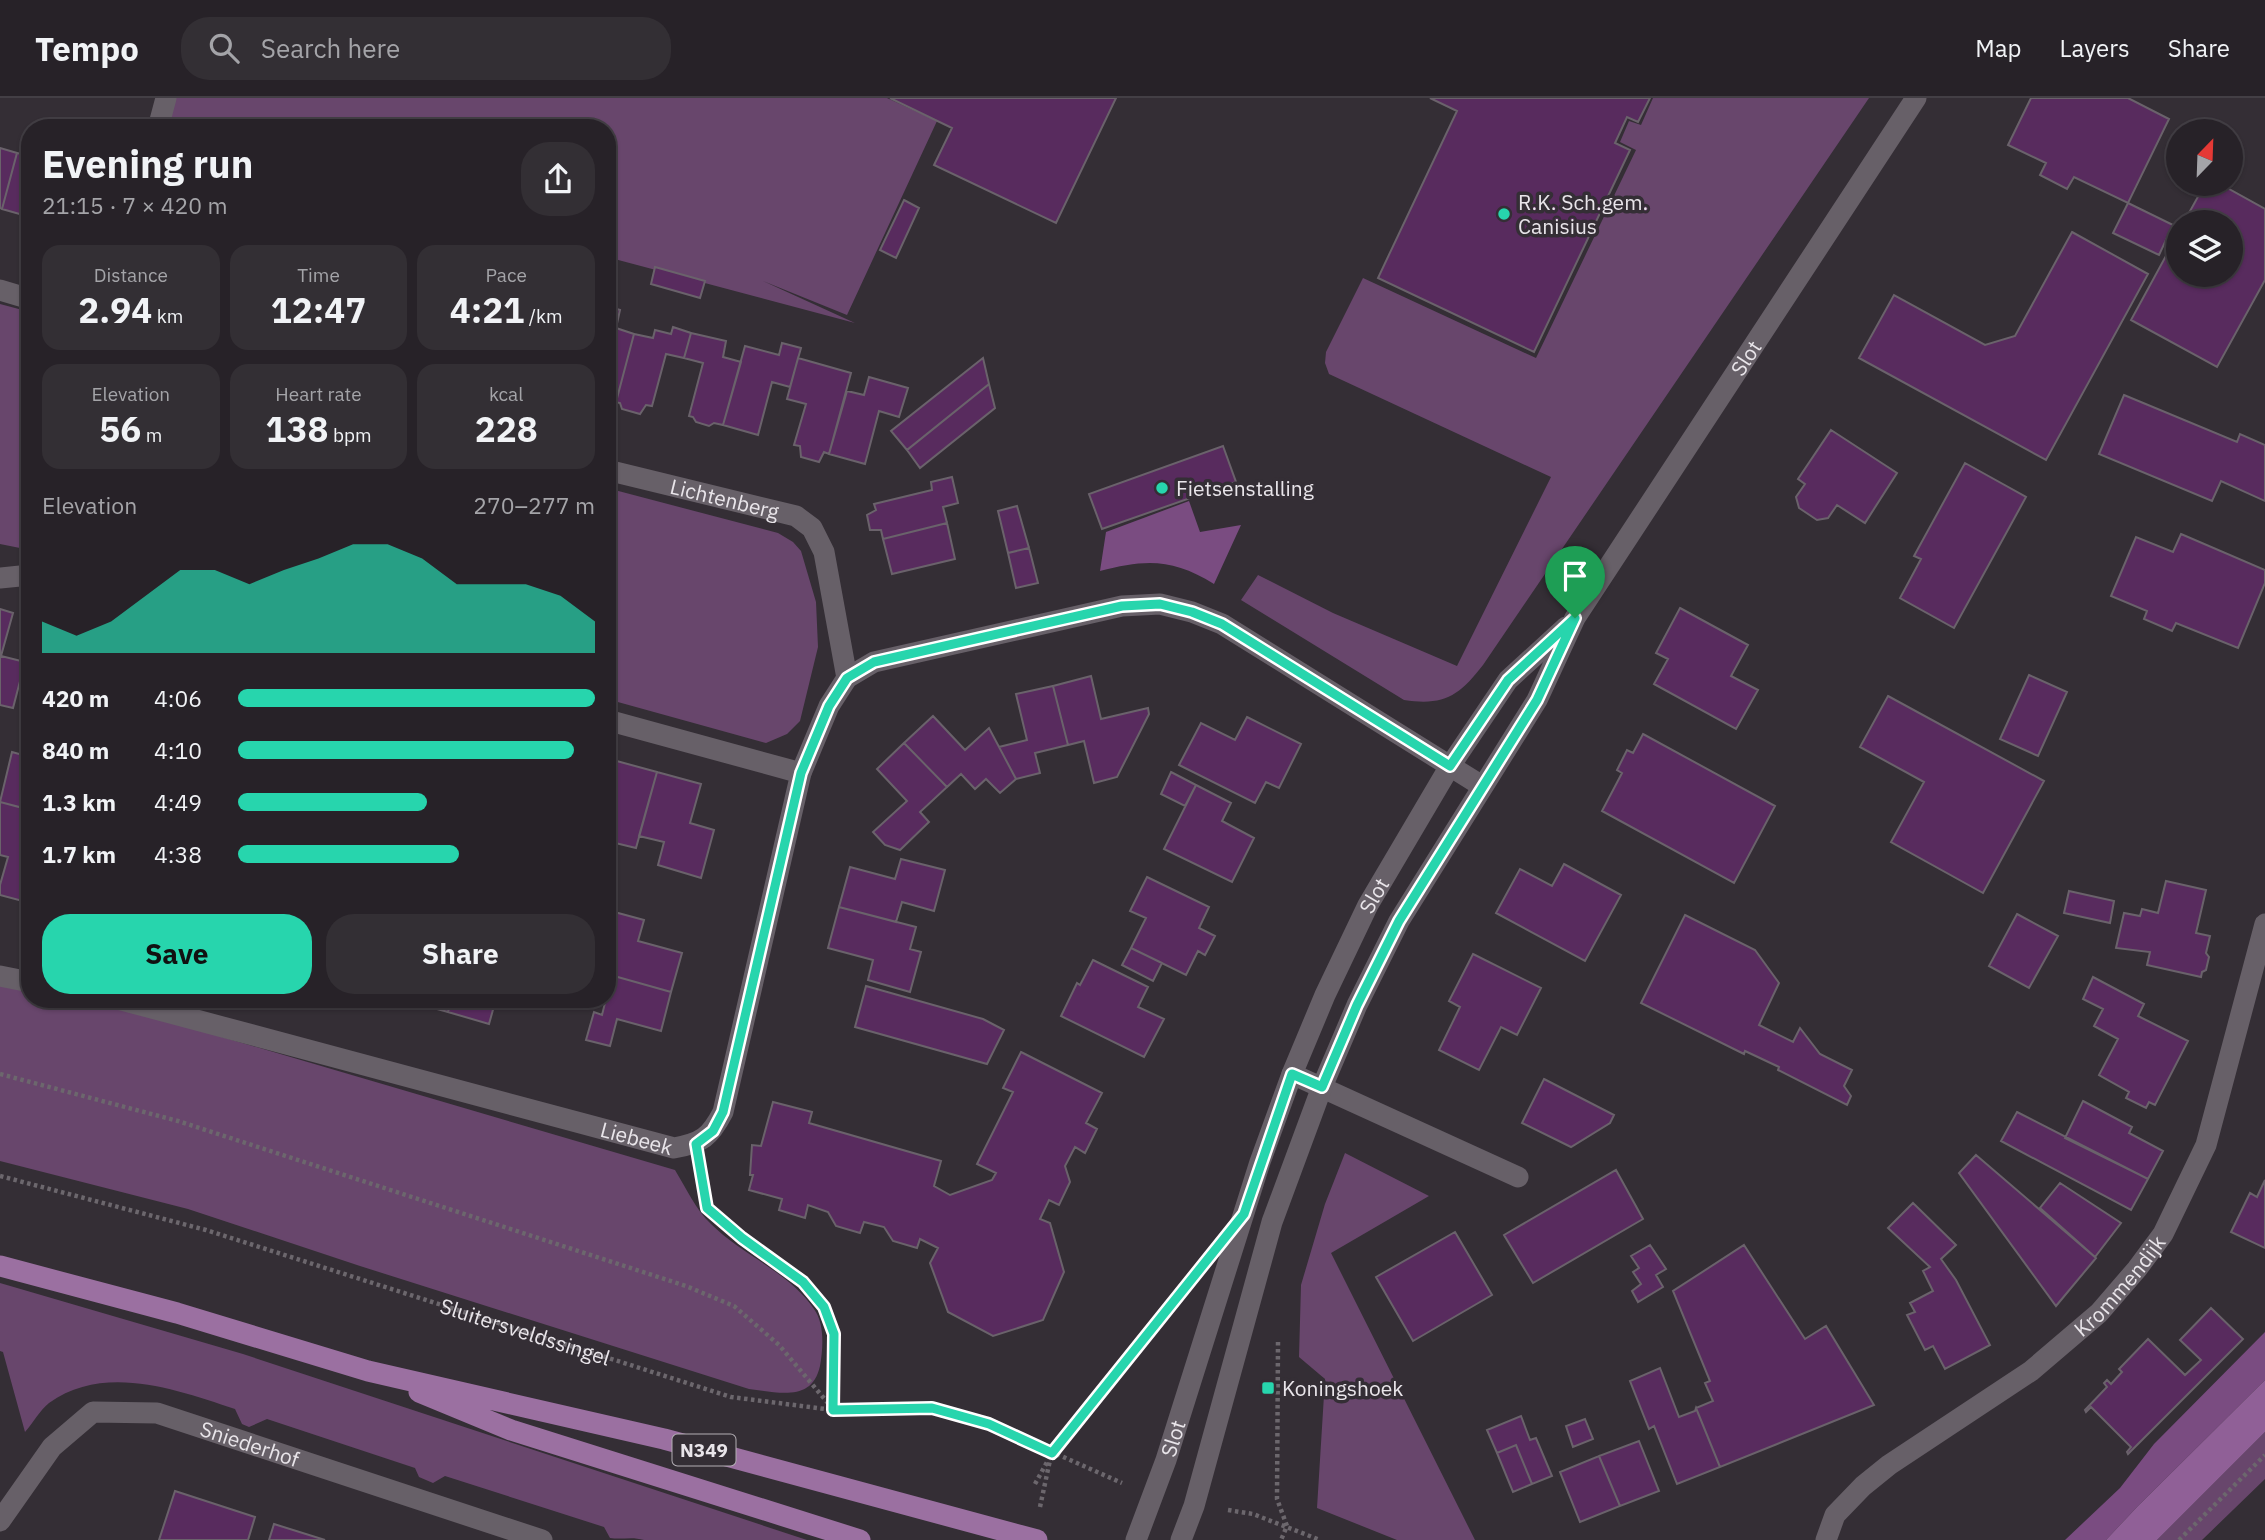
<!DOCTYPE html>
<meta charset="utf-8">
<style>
:root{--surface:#272228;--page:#332f34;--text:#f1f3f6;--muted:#a4a4a8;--line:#433f45;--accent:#27d5ad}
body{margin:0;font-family:"IBM Plex Sans",sans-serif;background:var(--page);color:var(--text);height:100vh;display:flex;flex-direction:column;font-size:26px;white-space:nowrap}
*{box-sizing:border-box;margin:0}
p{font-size:23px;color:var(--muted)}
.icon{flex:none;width:38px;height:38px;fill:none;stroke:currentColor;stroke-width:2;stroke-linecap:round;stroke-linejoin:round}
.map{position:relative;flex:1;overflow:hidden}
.sheet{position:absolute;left:21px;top:21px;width:595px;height:889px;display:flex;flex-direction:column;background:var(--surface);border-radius:28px;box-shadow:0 2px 5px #0004,0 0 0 2px var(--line)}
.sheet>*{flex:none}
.needle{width:46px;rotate:23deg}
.fabs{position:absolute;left:2166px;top:21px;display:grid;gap:14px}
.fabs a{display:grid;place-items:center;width:77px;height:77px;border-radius:50%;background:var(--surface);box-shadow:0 2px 5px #0004,0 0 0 2px var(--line);font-size:35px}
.pin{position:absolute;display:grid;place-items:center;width:60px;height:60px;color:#fff;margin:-72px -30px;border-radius:50% 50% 50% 0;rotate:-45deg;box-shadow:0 0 7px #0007}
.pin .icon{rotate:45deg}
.round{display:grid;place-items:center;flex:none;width:74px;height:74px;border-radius:28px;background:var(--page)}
.headline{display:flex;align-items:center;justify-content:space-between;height:119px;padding:0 21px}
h1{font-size:38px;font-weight:700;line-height:52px}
.metrics{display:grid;grid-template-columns:repeat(3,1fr);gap:10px;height:119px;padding:7px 21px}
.metrics div{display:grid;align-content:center;border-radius:18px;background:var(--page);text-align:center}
.metrics b{font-size:35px;font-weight:700}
.metrics small{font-size:19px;font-weight:400}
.metrics p{font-size:19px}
.chart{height:196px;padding:14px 21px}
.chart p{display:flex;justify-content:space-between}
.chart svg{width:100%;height:126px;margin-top:7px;fill:var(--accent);opacity:.7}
.cta{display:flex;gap:14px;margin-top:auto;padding:14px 21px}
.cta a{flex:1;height:80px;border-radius:28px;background:var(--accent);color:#111;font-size:28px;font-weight:700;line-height:80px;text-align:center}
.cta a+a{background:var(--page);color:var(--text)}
ul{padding:0 21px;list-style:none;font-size:23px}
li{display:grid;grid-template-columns:112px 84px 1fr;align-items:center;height:52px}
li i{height:18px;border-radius:9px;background:var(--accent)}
header{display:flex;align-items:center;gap:42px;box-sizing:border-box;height:98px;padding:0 35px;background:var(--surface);border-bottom:2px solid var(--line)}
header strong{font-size:33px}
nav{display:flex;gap:38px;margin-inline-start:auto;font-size:24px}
.search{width:490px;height:63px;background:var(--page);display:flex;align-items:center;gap:18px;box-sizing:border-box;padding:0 24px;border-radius:28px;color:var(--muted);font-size:26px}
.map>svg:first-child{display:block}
.green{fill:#68466c}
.forest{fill:#7a4c81}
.water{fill:#906097}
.building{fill:#582b5e;stroke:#6a626b;stroke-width:2}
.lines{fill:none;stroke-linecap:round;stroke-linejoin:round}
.path{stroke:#6c676d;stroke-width:4.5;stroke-dasharray:3.5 3.5;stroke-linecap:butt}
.service{stroke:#676068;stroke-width:21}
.minor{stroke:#676068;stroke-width:21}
.tertiary{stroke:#676068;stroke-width:21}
.primary{stroke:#9b70a1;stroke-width:21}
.route-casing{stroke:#fff;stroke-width:14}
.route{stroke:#27d5ad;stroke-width:9}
.poi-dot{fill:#27d5ad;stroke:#342e35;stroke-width:2.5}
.labels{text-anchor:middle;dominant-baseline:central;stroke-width:7;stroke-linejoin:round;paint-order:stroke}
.shield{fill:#342e35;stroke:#b3aeb4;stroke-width:2}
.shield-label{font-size:19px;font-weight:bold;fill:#e9e5ea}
.poi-label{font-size:21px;fill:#e9e5ea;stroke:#342e35;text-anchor:start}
.street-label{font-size:21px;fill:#e9e5ea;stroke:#342e35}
</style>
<header>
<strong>Tempo</strong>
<div class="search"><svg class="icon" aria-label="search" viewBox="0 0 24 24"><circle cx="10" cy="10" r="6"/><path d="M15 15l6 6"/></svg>Search here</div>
<nav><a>Map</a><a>Layers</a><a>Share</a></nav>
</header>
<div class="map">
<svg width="2265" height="1442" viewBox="0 0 2265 1442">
<rect width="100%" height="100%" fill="#342e35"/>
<path class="green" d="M 171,0 L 887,0 L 937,23 L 847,217 L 763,183 L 855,225 L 607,159 L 607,30 L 163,30 Z
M 1653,0 L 1869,0 L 1483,567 C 1459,598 1444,608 1404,602 L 1241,502 L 1258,477 L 1333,515 L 1457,568 L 1551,379 L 1329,276 L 1325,265 L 1326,254 L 1363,180 L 1536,260 L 1636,52 L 1620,44 L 1629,23 L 1641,27 Z
M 0,206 L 30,214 L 30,400 L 25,418 L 30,452 L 0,446 Z
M 607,390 L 778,435 L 793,444 L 801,453 L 816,504 L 818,549 L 800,623 L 787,636 L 766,645 L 607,601 Z
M 0,887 L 30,893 L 30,901 L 70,901 L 154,919 L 675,1072 C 686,1090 696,1112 711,1126 C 742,1157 789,1174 814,1211 C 825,1226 823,1251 820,1268 C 812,1305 777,1294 749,1291 L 360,1168 L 188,1111 L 0,1063 Z
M 1345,1055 L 1429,1098 L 1331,1155 L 1475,1442 L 1397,1442 L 1317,1410 L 1325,1281 L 1299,1259 L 1301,1187 L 1325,1106 Z
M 0,1185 L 243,1256 L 807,1442 L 644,1442 C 631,1438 623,1442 610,1440 L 604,1429 L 445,1378 L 433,1385 L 419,1379 L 415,1370 L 267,1321 L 249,1329 L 242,1326 L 235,1311 C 177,1292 105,1265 49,1305 C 40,1312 33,1325 25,1334 L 3,1254 L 0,1253 Z
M 2265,1334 L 2265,1381 L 2202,1442 L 2157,1442 Z"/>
<path class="forest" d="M 1189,403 L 1200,434 L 1241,427 L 1214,486 C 1173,460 1145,461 1100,473 L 1106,434 Z
M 2265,1234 L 2265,1282 L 2137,1409 L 2106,1442 L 2065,1442 L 2120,1390 L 2154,1346 Z"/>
<path class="water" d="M 2265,1282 L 2265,1334 L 2157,1442 L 2106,1442 L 2137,1409 Z"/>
<path class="building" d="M 890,0 L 1116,0 L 1056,125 L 934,67 L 952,30 Z
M 1430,0 L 1650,0 L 1638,24 L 1627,19 L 1615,45 L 1630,52 L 1534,254 L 1378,180 L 1457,13 Z
M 2031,0 L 2128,0 L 2169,21 L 2128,105 L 2074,79 L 2067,91 L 2040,77 L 2046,65 L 2008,47 Z
M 0,50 L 17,55 L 2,111 L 0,110 Z
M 17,55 L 30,58 L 30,119 L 2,111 Z
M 2205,86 L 2220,86 L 2265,111 L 2265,182 L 2217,269 L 2131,222 L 2179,134 L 2179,177 L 2231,177 L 2231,124 L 2184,124 Z
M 904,102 L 919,110 L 896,160 L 880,152 Z
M 2128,105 L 2173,127 L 2159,157 L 2113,135 Z
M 2072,134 L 2148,176 L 2046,362 L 1859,260 L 1894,197 L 1985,247 L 2015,238 Z
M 655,169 L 705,183 L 700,200 L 651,186 Z
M 607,208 L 620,212 L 616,230 L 634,236 L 616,304 L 611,303 L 607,306 Z
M 673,229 L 691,235 L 684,260 L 666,256 L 652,308 L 646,307 L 640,316 L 622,311 L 620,305 L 616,304 L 634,236 L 653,240 L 655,232 L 671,236 Z
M 691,235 L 726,243 L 723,259 L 741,264 L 723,327 L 714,325 L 709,328 L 696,324 L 693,319 L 689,318 L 703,265 L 684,260 Z
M 782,245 L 801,250 L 795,271 L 790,289 L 772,284 L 758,337 L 723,327 L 745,248 L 779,257 Z
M 798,260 L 851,275 L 829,356 L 824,354 L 819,364 L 801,359 L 800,348 L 794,347 L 806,306 L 787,301 Z
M 983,260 L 989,286 L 907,352 L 891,333 Z
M 869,279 L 908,290 L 899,319 L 879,313 L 865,366 L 829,356 L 847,293 L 864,297 Z
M 989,286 L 995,310 L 920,370 L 907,352 Z
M 2124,297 L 2237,344 L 2240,336 L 2265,347 L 2265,403 L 2221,383 L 2212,403 L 2099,356 Z
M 1831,332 L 1897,375 L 1865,425 L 1837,407 L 1828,420 L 1817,422 L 1799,410 L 1796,399 L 1805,386 L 1798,381 Z
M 1223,348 L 1236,384 L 1102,431 L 1089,396 Z
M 1965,365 L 2026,399 L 1954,530 L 1900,500 L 1921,461 L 1914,458 Z
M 952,379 L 958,405 L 943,409 L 947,425 L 883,441 L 881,432 L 870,432 L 867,417 L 876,412 L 874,406 L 932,392 L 931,384 Z
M 1017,408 L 1029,450 L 1008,455 L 998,413 Z
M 947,425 L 955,461 L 892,476 L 883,441 Z
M 2181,436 L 2265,472 L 2265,485 L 2238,550 L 2176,525 L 2172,533 L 2144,521 L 2147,513 L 2111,498 L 2136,439 L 2173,454 Z
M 1029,450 L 1038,485 L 1016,490 L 1008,455 Z
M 1680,510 L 1748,547 L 1731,578 L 1758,592 L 1736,631 L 1654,586 L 1668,561 L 1656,555 Z
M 0,511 L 13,515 L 1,558 L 25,564 L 13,610 L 0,607 Z
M 2029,577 L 2067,594 L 2038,658 L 2000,641 Z
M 1091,578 L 1101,621 L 1148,610 L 1149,616 L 1117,679 L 1094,685 L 1084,643 L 1068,647 L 1053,588 Z
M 1053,588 L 1068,647 L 1035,655 L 1040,675 L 1016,681 L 999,649 L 1027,642 L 1016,596 Z
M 1888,598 L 2044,683 L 1983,795 L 1891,744 L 1924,684 L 1860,649 Z
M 933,618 L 965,652 L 989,630 L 1016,681 L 1000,695 L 986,681 L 975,691 L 961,676 L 947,689 L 904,645 Z
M 1247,619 L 1301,646 L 1279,690 L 1266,684 L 1255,705 L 1179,667 L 1201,625 L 1235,642 Z
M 1643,636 L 1775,708 L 1734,785 L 1602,713 L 1622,675 L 1617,672 L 1627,652 L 1633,655 Z
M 904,645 L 947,689 L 920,714 L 929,724 L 900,752 L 885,747 L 873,734 L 907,703 L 877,671 Z
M 12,654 L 30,659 L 30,701 L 27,711 L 0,704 Z
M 613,662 L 657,674 L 636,750 L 607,743 L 607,684 Z
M 657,674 L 701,686 L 690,725 L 714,732 L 701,780 L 658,767 L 664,744 L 639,738 Z
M 1171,674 L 1196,687 L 1185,708 L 1161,696 Z
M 1196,687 L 1231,705 L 1222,723 L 1254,740 L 1232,784 L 1164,751 Z
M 0,704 L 30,712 L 30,805 L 0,797 L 0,787 L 8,759 L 0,757 Z
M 901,761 L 945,772 L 934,813 L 902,804 L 896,824 L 839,809 L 850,769 L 895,781 Z
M 1564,766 L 1621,797 L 1585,863 L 1496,815 L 1520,771 L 1552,788 Z
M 1147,779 L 1209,809 L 1199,830 L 1215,838 L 1205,857 L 1198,853 L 1186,877 L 1131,850 L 1146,820 L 1130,813 Z
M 2166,783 L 2206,792 L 2196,835 L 2210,838 L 2206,855 L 2209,859 L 2206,872 L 2202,874 L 2201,879 L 2147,867 L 2150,854 L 2116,850 L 2124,815 L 2140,818 L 2142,811 L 2158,815 Z
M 2069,793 L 2114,803 L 2110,825 L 2064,815 Z
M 839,809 L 916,829 L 910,851 L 921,854 L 910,894 L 868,882 L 873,862 L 828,850 Z
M 607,812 L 644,822 L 638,843 L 682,855 L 671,894 L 607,876 Z
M 2017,816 L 2058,838 L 2029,890 L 1989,868 Z
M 1685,817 L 1755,852 L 1779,885 L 1759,927 L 1793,944 L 1800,930 L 1820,956 L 1852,972 L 1844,988 L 1851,998 L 1847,1007 L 1778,972 L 1779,969 L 1745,953 L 1744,956 L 1641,905 Z
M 1131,850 L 1162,865 L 1153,883 L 1122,867 Z
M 1473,856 L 1541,890 L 1517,937 L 1501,929 L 1479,972 L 1439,952 L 1460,909 L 1449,903 Z
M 1093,862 L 1148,889 L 1138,909 L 1164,921 L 1144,959 L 1061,918 L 1077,885 L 1080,887 Z
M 607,876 L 671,894 L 661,933 L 617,921 L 610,948 L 586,942 L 594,914 L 602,917 L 605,905 L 591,901 L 607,901 Z
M 2093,879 L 2144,906 L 2138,918 L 2188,943 L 2155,1007 L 2149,1004 L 2146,1010 L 2126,1000 L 2129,994 L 2099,977 L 2118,941 L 2094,928 L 2103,911 L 2083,901 Z
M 866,888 L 983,921 L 1004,932 L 987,966 L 855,929 Z
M 409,901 L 452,901 L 448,914 L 408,903 Z
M 452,901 L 496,901 L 489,926 L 448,914 Z
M 1021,954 L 1102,995 L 1086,1025 L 1097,1031 L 1085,1055 L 1075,1049 L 1065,1068 L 1070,1084 L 1059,1107 L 1049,1102 L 1040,1121 L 1050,1125 L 1064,1174 L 1043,1222 L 993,1238 L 948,1214 L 930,1165 L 938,1150 L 920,1141 L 917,1150 L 893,1143 L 884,1129 L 864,1124 L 860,1135 L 836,1128 L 828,1114 L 808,1107 L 805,1120 L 779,1112 L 782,1101 L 749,1092 L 753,1077 L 750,1077 L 752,1047 L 761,1048 L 773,1004 L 812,1014 L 809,1025 L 941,1063 L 934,1088 L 950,1097 L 992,1082 L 996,1075 L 977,1066 L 1013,994 L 1003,990 Z
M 1544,981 L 1614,1017 L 1610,1025 L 1571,1049 L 1522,1025 Z
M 2083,1003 L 2132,1029 L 2129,1035 L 2163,1053 L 2148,1081 L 2065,1040 Z
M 2017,1014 L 2148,1081 L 2131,1112 L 2001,1043 Z
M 1976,1057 L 2096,1160 L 2056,1208 L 1959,1075 Z
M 1616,1072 L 1643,1121 L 1533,1185 L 1504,1137 Z
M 2265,1082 L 2265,1150 L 2231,1134 L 2250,1095 L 2257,1099 Z
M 2060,1085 L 2121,1125 L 2095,1159 L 2040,1110 Z
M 1913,1105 L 1956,1147 L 1941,1161 L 1956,1182 L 1990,1247 L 1945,1271 L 1933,1248 L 1925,1252 L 1907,1217 L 1915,1214 L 1910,1205 L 1933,1193 L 1923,1173 L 1930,1169 L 1888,1130 Z
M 1455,1134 L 1492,1197 L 1413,1243 L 1376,1179 Z
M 1650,1147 L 1666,1171 L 1656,1177 L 1663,1189 L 1638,1204 L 1632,1193 L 1641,1186 L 1633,1174 L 1639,1170 L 1631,1158 Z
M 1744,1147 L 1805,1241 L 1826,1228 L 1874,1307 L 1720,1369 L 1696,1310 L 1713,1303 L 1705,1285 L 1710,1283 L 1673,1193 Z
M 2211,1210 L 2243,1241 L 2128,1356 L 2127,1354 L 2131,1349 L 2091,1309 L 2086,1314 L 2085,1312 L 2107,1289 L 2104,1285 L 2107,1282 L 2111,1286 L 2122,1274 L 2119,1271 L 2148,1241 L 2185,1277 L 2201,1262 L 2180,1242 Z
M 1660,1270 L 1679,1319 L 1695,1313 L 1696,1310 L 1720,1369 L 1677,1386 L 1654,1328 L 1649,1331 L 1630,1283 Z
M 1521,1318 L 1530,1342 L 1536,1340 L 1552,1378 L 1532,1386 L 1516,1347 L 1497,1355 L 1487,1332 Z
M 1585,1321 L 1593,1341 L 1573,1349 L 1566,1328 Z
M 1639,1343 L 1659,1393 L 1620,1408 L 1599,1358 Z
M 1516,1347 L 1532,1386 L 1513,1394 L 1497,1355 Z
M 1599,1358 L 1620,1408 L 1580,1424 L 1560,1374 Z
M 175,1393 L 255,1419 L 248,1442 L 159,1442 Z
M 274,1426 L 325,1442 L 269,1442 Z"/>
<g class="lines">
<g class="path">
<path d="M 0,976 L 178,1023 L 686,1188 L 734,1208 L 779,1247 L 833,1311"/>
<path id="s1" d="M 0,1078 L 206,1132 L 731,1299 L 833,1312 L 932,1310 L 989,1326 L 1122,1385"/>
<path d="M 701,1078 L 707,1110 L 742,1140 L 803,1184 L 824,1209 L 834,1236 L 833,1310"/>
<path d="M 1278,1244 L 1277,1401 L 1287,1428 L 1281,1442"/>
<path d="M 1035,1386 L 1052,1355 L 1181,1192"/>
<path d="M 1040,1409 L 1050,1362"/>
<path d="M 1228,1412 L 1253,1416 L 1320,1442"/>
<path d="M 2179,1442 L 2265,1357"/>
</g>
<path class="service" d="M 1292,976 L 1518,1079"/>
<g class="minor">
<path d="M 158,30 L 166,0"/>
<path d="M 0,192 L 30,201"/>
<path id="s2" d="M 607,372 L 796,418 L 812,430 L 824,454 L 847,580"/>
<path d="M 0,480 L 30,477"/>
<path d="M 607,622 L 801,675"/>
<path d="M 0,878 L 30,884"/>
<path id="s3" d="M 118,901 L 674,1050 C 702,1045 710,1039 723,1014 L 801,675 L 829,608 L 847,580 L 874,564 L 1122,508 L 1160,506 L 1192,514 L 1222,526 L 1482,688"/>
<path id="s4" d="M 0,1423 L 52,1349 L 93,1314 L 157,1315 L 542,1442"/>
<path id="s5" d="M 1826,1442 L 1835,1417 L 1863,1388 L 1889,1367 L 2031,1273 L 2099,1215 L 2137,1171 L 2163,1136 L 2206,1047 L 2265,826"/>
</g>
<g class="tertiary">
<path id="s6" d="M 1136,1442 L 1166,1362 L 1260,1064 L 1292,976 L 1325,897 L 1368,807 L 1450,668 L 1508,582 L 1566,529"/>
<path id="s7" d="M 1181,1442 L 1194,1408 L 1272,1124 L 1322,989 L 1357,907 L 1399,823 L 1537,602 L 1575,520 L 1916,0"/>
</g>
<path class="primary" d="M 0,1168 L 177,1215 L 368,1273 L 664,1341 L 1037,1442
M 419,1294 L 511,1332 L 860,1442"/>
</g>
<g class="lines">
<g class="route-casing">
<path id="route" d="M 1160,506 L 1192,514 L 1222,526 L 1450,668 L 1508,582 L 1575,520 L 1537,602 L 1399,823 L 1357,907 L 1322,989 L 1292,976 L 1244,1116 L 1052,1355 L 989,1326 L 932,1310 L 833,1312 L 834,1236 L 824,1209 L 803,1184 L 742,1140 L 707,1110 L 696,1046 L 713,1033 L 723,1014 L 801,675 L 829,608 L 847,580 L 874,564 L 1122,508 Z"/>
</g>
<use href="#route" class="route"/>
</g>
<g class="poi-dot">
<circle cx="1504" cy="116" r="7"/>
<circle cx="1162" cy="390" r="7"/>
<rect x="1261" y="1283" width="14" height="14" rx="3.5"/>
</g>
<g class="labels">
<rect class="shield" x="672.5" y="1336.5" width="63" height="31" rx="5"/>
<g class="shield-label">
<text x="704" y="1352">N349</text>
</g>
<g class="poi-label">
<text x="1518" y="104">R.K. Sch.gem.<tspan x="1518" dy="24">Canisius</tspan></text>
<text x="1176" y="390">Fietsenstalling</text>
<text x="1282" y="1290">Koningshoek</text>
</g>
<g class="street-label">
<text stroke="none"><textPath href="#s7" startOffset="1320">Slot</textPath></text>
<text stroke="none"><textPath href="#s2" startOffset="121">Lichtenberg</textPath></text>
<text stroke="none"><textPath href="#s6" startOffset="688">Slot</textPath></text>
<text stroke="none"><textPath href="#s3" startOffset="537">Liebeek</textPath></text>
<text stroke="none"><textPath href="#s5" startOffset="394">Krommendijk</textPath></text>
<text stroke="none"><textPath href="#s1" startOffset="548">Sluitersveldssingel</textPath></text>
<text stroke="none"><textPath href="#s6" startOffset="108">Slot</textPath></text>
<text stroke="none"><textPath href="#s4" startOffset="306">Sniederhof</textPath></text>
</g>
</g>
</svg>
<div class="fabs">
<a><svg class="needle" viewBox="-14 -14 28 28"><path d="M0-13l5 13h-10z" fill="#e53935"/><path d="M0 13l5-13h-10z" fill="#a4a4a8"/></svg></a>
<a><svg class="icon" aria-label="layers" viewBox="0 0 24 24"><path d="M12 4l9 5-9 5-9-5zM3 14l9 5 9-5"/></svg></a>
</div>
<div class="pin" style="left:1575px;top:520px;background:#1e9e55"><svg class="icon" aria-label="arrive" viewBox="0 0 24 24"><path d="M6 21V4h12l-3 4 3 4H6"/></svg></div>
<section class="sheet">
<div class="headline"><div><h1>Evening run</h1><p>21:15 · 7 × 420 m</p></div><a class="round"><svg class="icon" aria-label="share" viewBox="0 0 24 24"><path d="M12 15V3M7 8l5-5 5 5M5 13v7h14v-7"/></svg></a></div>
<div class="metrics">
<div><p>Distance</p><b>2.94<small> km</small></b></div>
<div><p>Time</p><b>12:47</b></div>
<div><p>Pace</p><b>4:21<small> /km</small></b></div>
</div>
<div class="metrics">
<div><p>Elevation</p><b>56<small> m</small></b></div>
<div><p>Heart rate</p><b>138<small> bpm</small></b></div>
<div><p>kcal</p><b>228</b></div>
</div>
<div class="chart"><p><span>Elevation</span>270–277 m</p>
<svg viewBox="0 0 160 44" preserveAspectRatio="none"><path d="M0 44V33L10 38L20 33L30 24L40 15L50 15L60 20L70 15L80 11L90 6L100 6L110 11L120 20L130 20L140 20L150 24L160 33V44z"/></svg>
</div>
<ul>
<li><b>420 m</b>4:06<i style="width:100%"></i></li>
<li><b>840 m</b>4:10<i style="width:94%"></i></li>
<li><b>1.3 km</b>4:49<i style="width:53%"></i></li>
<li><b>1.7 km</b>4:38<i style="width:62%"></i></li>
</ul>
<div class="cta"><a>Save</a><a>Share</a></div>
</section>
</div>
